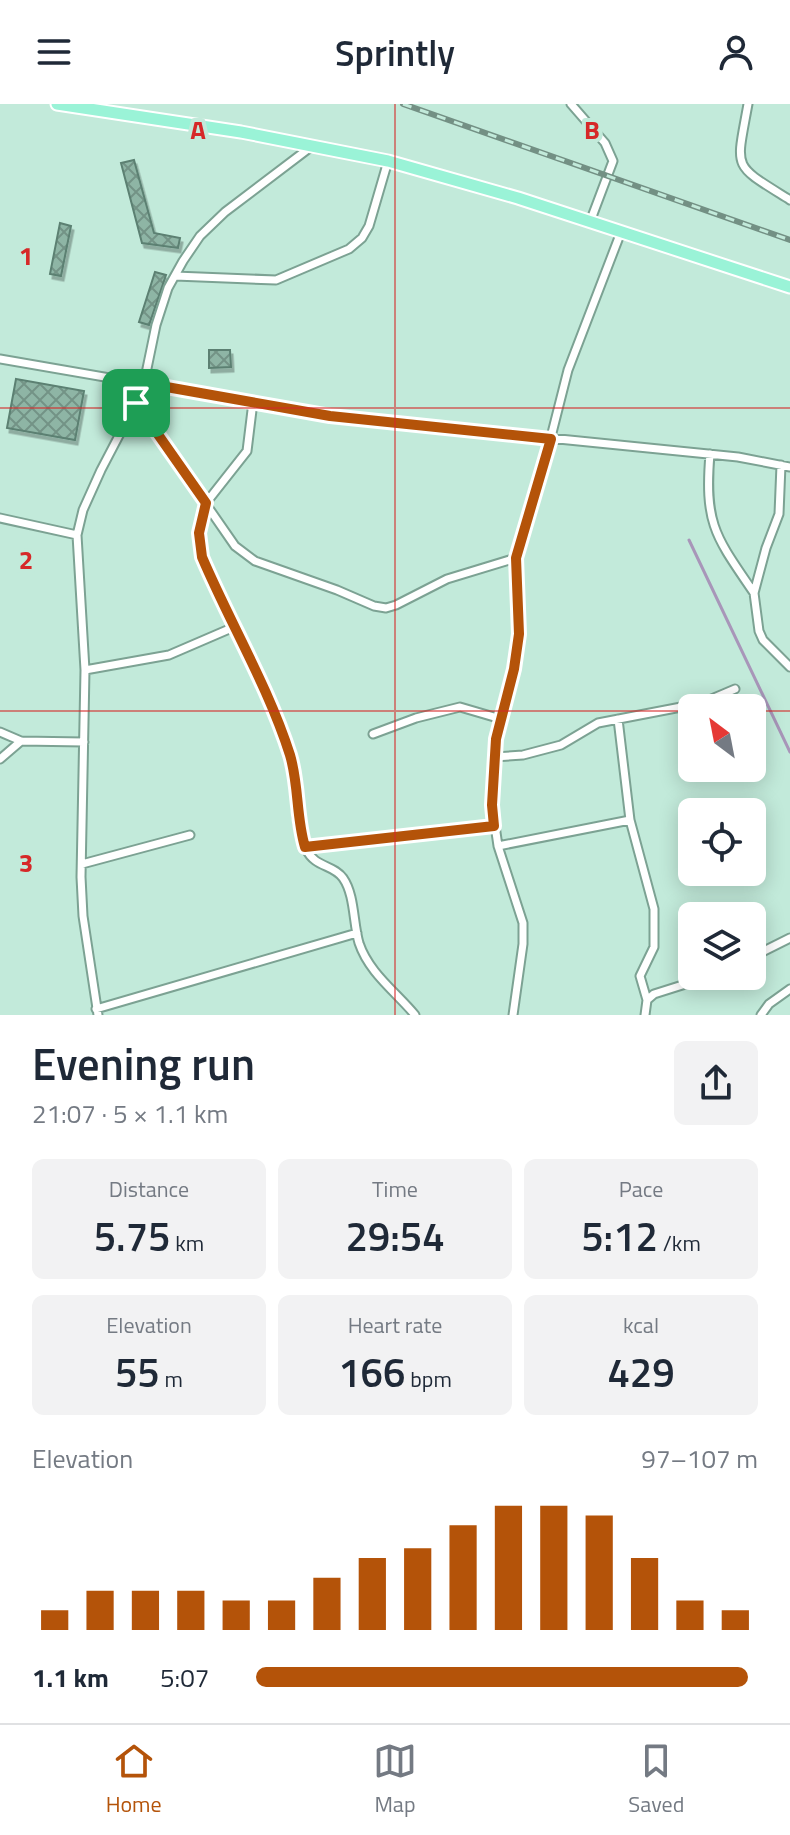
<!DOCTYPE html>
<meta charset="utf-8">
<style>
:root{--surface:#fff;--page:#f2f2f3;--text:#1f2937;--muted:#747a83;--line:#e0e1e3;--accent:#b45309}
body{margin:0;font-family:"Titillium Web",sans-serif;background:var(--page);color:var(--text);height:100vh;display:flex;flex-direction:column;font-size:30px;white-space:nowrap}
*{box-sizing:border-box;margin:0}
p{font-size:26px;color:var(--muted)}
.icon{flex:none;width:44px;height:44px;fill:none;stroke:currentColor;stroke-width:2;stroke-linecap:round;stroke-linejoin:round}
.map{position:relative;height:911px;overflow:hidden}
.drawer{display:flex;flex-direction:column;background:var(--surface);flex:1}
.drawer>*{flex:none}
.needle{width:52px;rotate:328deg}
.fabs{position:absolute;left:678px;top:590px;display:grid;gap:16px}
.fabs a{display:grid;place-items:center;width:88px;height:88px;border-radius:12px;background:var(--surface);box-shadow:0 4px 20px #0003;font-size:40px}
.pin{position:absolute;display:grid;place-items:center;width:68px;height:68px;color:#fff;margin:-34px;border-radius:16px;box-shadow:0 4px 12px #0006}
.round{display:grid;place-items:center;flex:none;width:84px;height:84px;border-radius:12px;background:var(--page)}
.summary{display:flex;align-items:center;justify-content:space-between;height:136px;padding:0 32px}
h1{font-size:44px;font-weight:600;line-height:60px}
.figures{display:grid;grid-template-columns:repeat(3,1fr);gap:12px;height:136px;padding:8px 32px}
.figures div{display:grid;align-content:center;border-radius:12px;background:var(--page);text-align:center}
.figures b{font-size:40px;font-weight:600}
.figures small{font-size:22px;font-weight:400}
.figures p{font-size:22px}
.chart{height:224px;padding:16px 32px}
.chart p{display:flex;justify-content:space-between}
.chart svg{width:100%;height:144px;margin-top:8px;stroke:var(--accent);stroke-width:6}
ul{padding:0 32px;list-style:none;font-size:26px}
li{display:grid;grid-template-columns:128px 96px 1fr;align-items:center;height:60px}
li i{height:20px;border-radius:10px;background:var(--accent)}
header{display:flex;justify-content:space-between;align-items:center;height:104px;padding:0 32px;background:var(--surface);font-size:36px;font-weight:600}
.tabs{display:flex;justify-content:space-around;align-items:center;height:112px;border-top:2px solid var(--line);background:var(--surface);font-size:22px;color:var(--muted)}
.tabs a{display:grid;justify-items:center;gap:4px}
.tabs .current{color:var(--accent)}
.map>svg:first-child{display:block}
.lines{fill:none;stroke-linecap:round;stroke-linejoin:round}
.stream{stroke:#a896b9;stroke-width:3}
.building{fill:url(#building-cross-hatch);stroke:#5b8072;stroke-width:2;filter:url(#shadow)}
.minor-casing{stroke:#7ca293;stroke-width:11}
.primary-casing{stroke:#fff;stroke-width:15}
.minor{stroke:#fff;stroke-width:7}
.primary{stroke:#9af3d7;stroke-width:11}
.rail-casing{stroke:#739084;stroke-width:6}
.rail{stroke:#c2eada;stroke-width:3;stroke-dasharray:9;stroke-linecap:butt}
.route-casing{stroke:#fff;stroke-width:16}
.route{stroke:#b45309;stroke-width:10}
.grid{fill:none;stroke:#d62828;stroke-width:2;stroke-opacity:0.55}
.grid-label{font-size:26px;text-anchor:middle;font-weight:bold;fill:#d62828;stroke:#c2eada;stroke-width:8;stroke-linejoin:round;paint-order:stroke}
</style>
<header><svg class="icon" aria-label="menu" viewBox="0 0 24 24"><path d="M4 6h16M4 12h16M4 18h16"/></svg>Sprintly<svg class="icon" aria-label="person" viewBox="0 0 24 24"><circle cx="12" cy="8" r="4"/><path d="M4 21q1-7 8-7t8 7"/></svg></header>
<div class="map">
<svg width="790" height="911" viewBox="0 0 790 911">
<defs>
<pattern id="building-cross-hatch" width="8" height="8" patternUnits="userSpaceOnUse" patternTransform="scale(2)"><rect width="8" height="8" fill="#8eb5a5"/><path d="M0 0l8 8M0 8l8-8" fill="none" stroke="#739386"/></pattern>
<filter id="shadow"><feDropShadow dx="2.5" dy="4.5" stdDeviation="0" flood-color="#0004"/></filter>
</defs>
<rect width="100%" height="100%" fill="#c2eada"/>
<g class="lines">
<path class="stream" d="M 689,436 L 790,648"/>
</g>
<path class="building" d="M 134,56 L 154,129 L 180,134 L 178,144 L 142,139 L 121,59 Z
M 60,119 L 71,122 L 61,172 L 50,170 Z
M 155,168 L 166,171 L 149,221 L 139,218 Z
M 209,246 L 230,246 L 231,263 L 209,264 Z
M 16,275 L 84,287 L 75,336 L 7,324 Z"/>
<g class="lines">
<g class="minor-casing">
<path id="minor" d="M 571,0 L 605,39 L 613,57 L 590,118
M 748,0 C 736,67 731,59 790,96
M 175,172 L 276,176 L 349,145 L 362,134 L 369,122 L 388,57
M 0,255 L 330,312 L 738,353 L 790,363
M 253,298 L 247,347 L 206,399 C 199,418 199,433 202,453 C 230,518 273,586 291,655 C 298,684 292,717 306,745 C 315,764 333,760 343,774 C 355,791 353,819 359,839 C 369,869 396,888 415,911
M 136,299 L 235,442 L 255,457 L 337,486 L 374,502 L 386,504 L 396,501 L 447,475 L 516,454
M 710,350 C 704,421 716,433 754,489
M 781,361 L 779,410 L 766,444 L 754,489 L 759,527 L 763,536 L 790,563
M 0,414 L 77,431
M 85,566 L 169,551 L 234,523
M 618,615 L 630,716 L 654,805 L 654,843 L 640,872 L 647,896 L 645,911
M 0,628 L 21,637 L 84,638
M 373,630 L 416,614 L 460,603 L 501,615
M 494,653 L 523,651 L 561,641 L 598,619 L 702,599 L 735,585
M 0,655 L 21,637
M 498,742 L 630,716
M 305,743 L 494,722
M 82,760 L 190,731
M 752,853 L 790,834
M 647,896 L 654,890 L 711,872
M 96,905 L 357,829
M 98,911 L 83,812 L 81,773 L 85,566 L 77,431 L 83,406 L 101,366 L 136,299 L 144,279 L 156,221 L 168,184 L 183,157 L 200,132 L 225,108 L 312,42
M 513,911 L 523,840 L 523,819 L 498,742 L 492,701 L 496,635 L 514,565 L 519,530 L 516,454 L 537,388 L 568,266 L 621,128
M 761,911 L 769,900 L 790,885"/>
</g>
<g class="primary-casing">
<path id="primary" d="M 57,0 L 241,28 L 388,57 L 518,94 L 790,183"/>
</g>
<use href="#minor" class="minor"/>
<use href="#primary" class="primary"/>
<g class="rail-casing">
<path id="rail" d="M 403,0 L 790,136"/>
</g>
<use href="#rail" class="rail"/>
</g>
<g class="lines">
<g class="route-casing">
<path id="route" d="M 144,279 L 330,312 L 551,335 L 516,454 L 519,530 L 514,565 L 496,635 L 492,701 L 494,722 L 305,743 C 296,713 299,681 290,651 C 268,582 230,519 202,453 L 199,429 L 206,399 L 136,299 Z"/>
</g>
<use href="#route" class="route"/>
</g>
<path class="grid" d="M 395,0 L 395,911M 0,304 L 790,304M 0,607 L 692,607M 752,607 L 790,607"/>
<g class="grid-label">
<text x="198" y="35">A</text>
<text x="592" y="35">B</text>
<text x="26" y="161">1</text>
<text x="26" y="465">2</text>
<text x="26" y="768">3</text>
</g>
</svg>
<div class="fabs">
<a><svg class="needle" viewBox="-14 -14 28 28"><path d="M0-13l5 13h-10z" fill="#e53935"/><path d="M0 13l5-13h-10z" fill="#747a83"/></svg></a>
<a><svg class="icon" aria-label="locate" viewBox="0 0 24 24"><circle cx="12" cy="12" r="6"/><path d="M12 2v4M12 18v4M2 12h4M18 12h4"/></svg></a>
<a><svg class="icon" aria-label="layers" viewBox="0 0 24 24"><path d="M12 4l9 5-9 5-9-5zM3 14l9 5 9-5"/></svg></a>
</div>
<div class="pin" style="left:136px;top:299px;background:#1e9e55"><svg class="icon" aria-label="arrive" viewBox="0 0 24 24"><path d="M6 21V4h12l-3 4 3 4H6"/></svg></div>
</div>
<section class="drawer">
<div class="summary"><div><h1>Evening run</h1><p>21:07 · 5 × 1.1 km</p></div><a class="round"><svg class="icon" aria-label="share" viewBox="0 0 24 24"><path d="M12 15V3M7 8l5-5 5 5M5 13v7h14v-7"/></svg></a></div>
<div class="figures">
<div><p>Distance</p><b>5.75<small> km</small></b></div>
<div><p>Time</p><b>29:54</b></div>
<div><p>Pace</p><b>5:12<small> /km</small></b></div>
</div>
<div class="figures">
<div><p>Elevation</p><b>55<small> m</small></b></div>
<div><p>Heart rate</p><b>166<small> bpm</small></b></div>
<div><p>kcal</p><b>429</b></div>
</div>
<div class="chart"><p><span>Elevation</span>97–107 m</p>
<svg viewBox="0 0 160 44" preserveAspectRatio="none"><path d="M5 44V38M15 44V32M25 44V32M35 44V32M45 44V35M55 44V35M65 44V28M75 44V22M85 44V19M95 44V12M105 44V6M115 44V6M125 44V9M135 44V22M145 44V35M155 44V38"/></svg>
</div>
<ul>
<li><b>1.1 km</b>5:07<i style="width:98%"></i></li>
</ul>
</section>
<nav class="tabs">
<a class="current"><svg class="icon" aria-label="home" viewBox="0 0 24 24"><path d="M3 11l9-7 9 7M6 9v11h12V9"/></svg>Home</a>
<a><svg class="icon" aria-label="map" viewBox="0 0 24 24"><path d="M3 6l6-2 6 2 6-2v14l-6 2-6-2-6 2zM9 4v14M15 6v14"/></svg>Map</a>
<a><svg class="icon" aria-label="saved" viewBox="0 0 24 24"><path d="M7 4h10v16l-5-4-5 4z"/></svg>Saved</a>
</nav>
